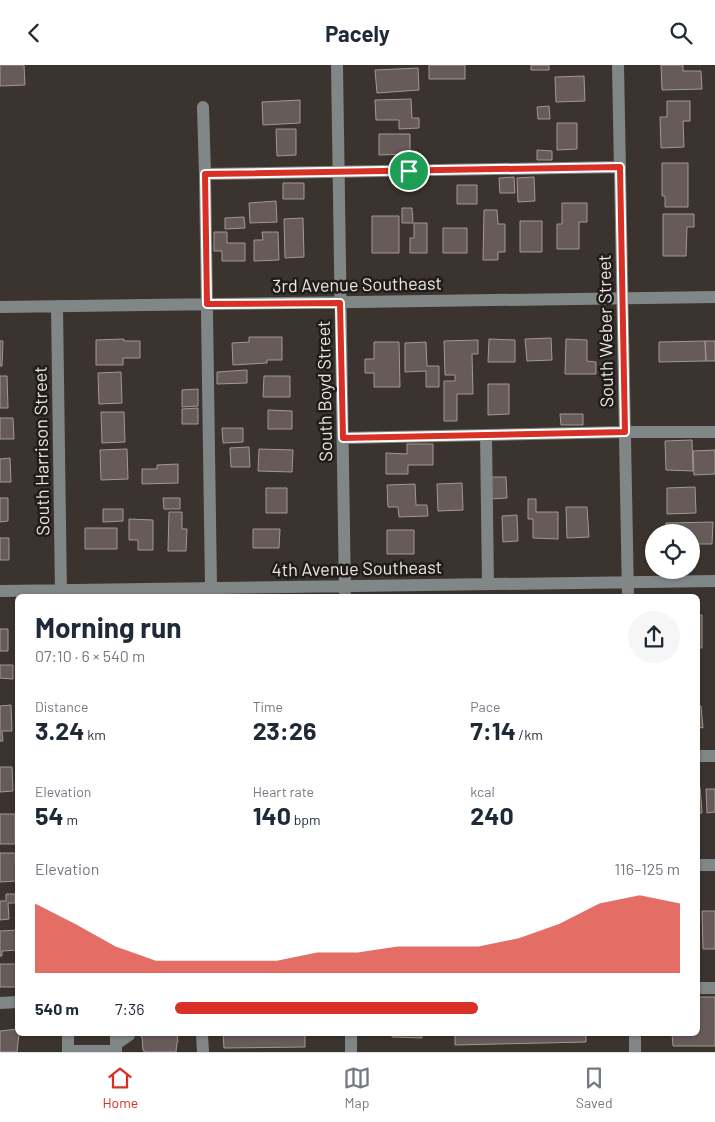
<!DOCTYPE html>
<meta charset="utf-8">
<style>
:root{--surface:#fff;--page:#f6f6f7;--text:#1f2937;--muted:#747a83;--line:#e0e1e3;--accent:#d93025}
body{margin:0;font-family:Barlow,sans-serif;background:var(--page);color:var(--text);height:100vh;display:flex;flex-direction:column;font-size:19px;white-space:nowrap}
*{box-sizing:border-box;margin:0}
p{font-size:16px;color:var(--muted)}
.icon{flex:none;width:28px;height:28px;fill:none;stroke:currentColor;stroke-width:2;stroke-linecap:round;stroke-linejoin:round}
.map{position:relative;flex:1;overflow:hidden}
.panel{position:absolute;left:15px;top:529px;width:685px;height:442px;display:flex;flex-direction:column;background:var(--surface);border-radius:8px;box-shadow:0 1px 4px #0004}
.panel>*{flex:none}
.controls{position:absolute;left:645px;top:459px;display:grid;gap:10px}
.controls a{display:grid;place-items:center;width:55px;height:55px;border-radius:50%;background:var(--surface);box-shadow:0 1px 4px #0004;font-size:25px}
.pin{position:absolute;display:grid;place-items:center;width:42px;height:42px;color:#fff;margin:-21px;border:2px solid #fff;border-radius:50%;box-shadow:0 1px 5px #0007}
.round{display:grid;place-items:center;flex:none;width:52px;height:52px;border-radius:26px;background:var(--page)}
.headline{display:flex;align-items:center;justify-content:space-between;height:85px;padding:0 20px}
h1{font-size:28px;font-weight:700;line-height:38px}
.stats{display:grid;grid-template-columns:repeat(3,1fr);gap:8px;height:85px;padding:5px 20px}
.stats div{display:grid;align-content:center}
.stats b{font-size:25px;font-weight:700}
.stats small{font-size:14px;font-weight:400}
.stats p{font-size:14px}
.chart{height:140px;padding:10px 20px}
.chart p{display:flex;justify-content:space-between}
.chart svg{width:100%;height:90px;margin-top:5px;fill:var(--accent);opacity:.7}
ul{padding:0 20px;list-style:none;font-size:16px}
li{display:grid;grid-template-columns:80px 60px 1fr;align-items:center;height:38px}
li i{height:12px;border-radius:6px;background:var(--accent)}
header{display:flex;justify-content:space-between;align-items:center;height:65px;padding:0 20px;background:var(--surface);font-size:22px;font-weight:700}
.dock{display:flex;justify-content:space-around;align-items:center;height:70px;border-top:1px solid var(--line);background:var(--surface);font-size:14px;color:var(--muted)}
.dock a{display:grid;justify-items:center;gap:2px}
.dock .current{color:var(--accent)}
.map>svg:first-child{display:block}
.building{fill:#665b59;stroke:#a49795}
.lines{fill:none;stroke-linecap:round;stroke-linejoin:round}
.minor{stroke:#818787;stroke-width:12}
.route-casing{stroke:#fff;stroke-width:10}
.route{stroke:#d93025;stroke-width:6}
.labels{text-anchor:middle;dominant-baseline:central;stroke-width:5;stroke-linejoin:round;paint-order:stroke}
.street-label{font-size:18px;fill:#ece7e3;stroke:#1f1c19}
</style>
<header><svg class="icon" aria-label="back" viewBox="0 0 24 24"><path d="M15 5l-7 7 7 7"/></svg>Pacely<svg class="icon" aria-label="search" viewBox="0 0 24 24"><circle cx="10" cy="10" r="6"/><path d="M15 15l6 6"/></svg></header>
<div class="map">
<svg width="715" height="987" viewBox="0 0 715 987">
<rect width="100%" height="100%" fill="#3b332d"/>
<path class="building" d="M 0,0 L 24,0 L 25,20 L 0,21 Z
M 429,0 L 465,0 L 465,14 L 429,14 Z
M 531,0 L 549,0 L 549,5 L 531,5 Z
M 661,0 L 683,0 L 683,6 L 701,6 L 702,24 L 662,25 Z
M 418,3 L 419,25 L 377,28 L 375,5 Z
M 584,11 L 585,36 L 556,37 L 555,12 Z
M 411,34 L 412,53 L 419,53 L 419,63 L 399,64 L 399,55 L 376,55 L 375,35 Z
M 300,35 L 300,58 L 263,60 L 262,37 Z
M 667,36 L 690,36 L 690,56 L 683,56 L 684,82 L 661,83 L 660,52 L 667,52 Z
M 549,41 L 550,54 L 538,54 L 537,42 Z
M 557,58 L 577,58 L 577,84 L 557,85 Z
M 276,64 L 296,64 L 296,90 L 277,91 Z
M 379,69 L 410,69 L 410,89 L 379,90 Z
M 537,85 L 552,86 L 552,95 L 537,95 Z
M 662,98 L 688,98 L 688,142 L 665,142 L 665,131 L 662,131 Z
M 514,112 L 515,128 L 500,128 L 499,113 Z
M 534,112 L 535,136 L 518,137 L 517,113 Z
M 283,118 L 304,118 L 304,134 L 283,134 Z
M 457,120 L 477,120 L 477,139 L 457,139 Z
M 276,136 L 277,157 L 250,158 L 249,138 Z
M 562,138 L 587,138 L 587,157 L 579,157 L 579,184 L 557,184 L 557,159 L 562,159 Z
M 402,143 L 412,143 L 413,158 L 402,158 Z
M 484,145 L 497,145 L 498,159 L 505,159 L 505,187 L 498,187 L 498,195 L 483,195 Z
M 663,149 L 694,149 L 694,162 L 687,162 L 686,191 L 663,191 Z
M 372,151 L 399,151 L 399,188 L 372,188 Z
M 244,152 L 245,163 L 225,164 L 225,153 Z
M 303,153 L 304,192 L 285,193 L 284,154 Z
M 520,156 L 542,156 L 542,187 L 520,187 Z
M 414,158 L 427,158 L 427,188 L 410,188 L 410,173 L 414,173 Z
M 443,163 L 467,163 L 467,188 L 443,188 Z
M 214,167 L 227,167 L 227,178 L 245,178 L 245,196 L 222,196 L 222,186 L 214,186 Z
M 262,167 L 278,167 L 279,195 L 254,196 L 254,175 L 263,175 Z
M 249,272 L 282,272 L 282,295 L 267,295 L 267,298 L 233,300 L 232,278 L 249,277 Z
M 551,273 L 552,295 L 527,296 L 525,274 Z
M 124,274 L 124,276 L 140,276 L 140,293 L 123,293 L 123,300 L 96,300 L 96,275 Z
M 489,274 L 515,275 L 515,297 L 488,297 Z
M 566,274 L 587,275 L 587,296 L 596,297 L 596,309 L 565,309 Z
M 478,275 L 478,289 L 472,289 L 473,329 L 457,329 L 457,356 L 444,356 L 444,316 L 455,316 L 455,310 L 445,310 L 444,276 Z
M 0,276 L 3,276 L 2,301 L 0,301 Z
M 705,276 L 715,276 L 715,296 L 706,296 Z
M 705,276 L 706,296 L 659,297 L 659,277 Z
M 374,277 L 399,277 L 400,322 L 374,322 L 374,308 L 365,308 L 365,294 L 374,294 Z
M 426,277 L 427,301 L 439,301 L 439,322 L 426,322 L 426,306 L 405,307 L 405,278 Z
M 247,305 L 247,318 L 217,319 L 217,307 Z
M 121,307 L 122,338 L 99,339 L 98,308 Z
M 0,311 L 7,311 L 8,343 L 0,343 Z
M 264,311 L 290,311 L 290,332 L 263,332 Z
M 488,319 L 509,319 L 509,349 L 488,350 Z
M 198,324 L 198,341 L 182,342 L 182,325 Z
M 198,343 L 198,359 L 182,359 L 182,344 Z
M 268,345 L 292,346 L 292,364 L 268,364 Z
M 101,347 L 124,347 L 125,377 L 102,378 Z
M 560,349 L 583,349 L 583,360 L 561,360 Z
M 0,353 L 13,353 L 14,374 L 0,374 Z
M 222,363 L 243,363 L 243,377 L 223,378 Z
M 692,375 L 693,406 L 666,405 L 665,376 Z
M 407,379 L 433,379 L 433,400 L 408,400 L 408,409 L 386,409 L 386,388 L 407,389 Z
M 249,382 L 250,402 L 231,402 L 230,383 Z
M 127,384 L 128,414 L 101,415 L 100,385 Z
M 259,384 L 293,385 L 292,407 L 258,406 Z
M 715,385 L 715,409 L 694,410 L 693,386 Z
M 10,393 L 11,417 L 0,417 L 0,394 Z
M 178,399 L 178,418 L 142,419 L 142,404 L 157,404 L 157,400 Z
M 490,412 L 506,412 L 507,433 L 491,434 Z
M 462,418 L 463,445 L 438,446 L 437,419 Z
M 415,419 L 416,440 L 427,440 L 428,451 L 399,452 L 398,442 L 388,442 L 387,420 Z
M 695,422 L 696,448 L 667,449 L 667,423 Z
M 266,423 L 287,423 L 287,448 L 266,448 Z
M 0,433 L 8,433 L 8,456 L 0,457 Z
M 163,433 L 180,433 L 180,444 L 164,444 Z
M 528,434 L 536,434 L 536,447 L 558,447 L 558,474 L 533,473 L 533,454 L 528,454 Z
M 566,442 L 587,442 L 589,472 L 567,473 Z
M 103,444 L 123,444 L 123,456 L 103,457 Z
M 169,447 L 182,447 L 182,464 L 187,464 L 186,486 L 168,486 Z
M 517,450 L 518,476 L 503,477 L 502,451 Z
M 129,454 L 153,455 L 153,485 L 138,485 L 138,475 L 129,475 Z
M 713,457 L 712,479 L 691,479 L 691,468 L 665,468 L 666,458 Z
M 85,463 L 117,463 L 117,484 L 85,484 Z
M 253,464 L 280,464 L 279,483 L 253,483 Z
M 387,465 L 414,465 L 414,489 L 387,489 Z
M 0,473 L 9,473 L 9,495 L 0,495 Z
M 698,550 L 702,550 L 702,583 L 698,583 Z
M 0,564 L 8,564 L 8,586 L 0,586 Z
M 0,600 L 13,600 L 13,614 L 0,613 Z
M 11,640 L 12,666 L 2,666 L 3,676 L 0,676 L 0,641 Z
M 698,641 L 701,641 L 703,663 L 698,662 Z
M 0,702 L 12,702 L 13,726 L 0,727 Z
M 698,722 L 700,722 L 702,748 L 698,748 Z
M 706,724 L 715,724 L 715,747 L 707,748 Z
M 0,749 L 15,749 L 15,779 L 0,779 Z
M 0,788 L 15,788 L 16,816 L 0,817 Z
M 6,829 L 15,829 L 15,838 L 8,838 L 9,854 L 0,855 L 0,836 L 6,836 Z
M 702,846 L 715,846 L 715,884 L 703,884 Z
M 18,865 L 18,885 L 2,886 L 2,891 L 0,891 L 0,866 Z
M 0,899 L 18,899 L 18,922 L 0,922 Z
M 698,932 L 715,932 L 715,981 L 673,981 L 672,969 L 698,969 Z
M 18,964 L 18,969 L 19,969 L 17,987 L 0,987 L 0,966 Z
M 141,969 L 177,969 L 178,977 L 177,977 L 176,987 L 144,987 L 144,985 L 143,985 L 142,972 L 141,972 Z
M 223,969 L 305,969 L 305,982 L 224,983 Z
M 392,969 L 422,969 L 422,973 L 392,972 Z
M 455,969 L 586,969 L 586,977 L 455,980 Z"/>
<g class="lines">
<path class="minor" d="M 337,0 L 345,531
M 618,0 L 628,531
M 203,42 L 205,109 L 211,523
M 205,109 L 620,102
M 57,241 L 61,531
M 0,242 L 715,232
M 486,370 L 488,518
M 343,373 L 625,367 L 715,367
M 0,526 L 715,516
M 698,691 L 715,691
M 698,800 L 715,800
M 698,923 L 715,923
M 0,938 L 18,937
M 68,969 L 68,987
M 202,969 L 203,987
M 351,969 L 351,987
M 635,969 L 635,987
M 116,979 L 129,970 L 129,969
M 68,986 L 116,986 L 116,969"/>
</g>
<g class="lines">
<g class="route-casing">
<path id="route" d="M 620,102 L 625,367 L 343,373 L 340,238 L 207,239 L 205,109 Z"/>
</g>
<use href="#route" class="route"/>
</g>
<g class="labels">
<g class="street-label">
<text transform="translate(357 219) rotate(-1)">3rd Avenue Southeast</text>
<text transform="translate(605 266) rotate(-91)">South Weber Street</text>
<text transform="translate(324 326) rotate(-91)">South Boyd Street</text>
<text transform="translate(41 386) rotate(-91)">South Harrison Street</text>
<text transform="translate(357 503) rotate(-1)">4th Avenue Southeast</text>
</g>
</g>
</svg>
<div class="controls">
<a><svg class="icon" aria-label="locate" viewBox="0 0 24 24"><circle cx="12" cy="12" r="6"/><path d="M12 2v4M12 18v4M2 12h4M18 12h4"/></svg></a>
</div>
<div class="pin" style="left:409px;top:106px;background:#1e9e55"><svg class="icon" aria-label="arrive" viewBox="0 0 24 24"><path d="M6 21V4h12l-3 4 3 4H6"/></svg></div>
<section class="panel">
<div class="headline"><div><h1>Morning run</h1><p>07:10 · 6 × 540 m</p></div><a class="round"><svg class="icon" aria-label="share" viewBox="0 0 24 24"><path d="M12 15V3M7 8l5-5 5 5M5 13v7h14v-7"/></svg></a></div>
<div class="stats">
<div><p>Distance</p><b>3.24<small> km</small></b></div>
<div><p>Time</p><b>23:26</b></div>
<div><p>Pace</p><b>7:14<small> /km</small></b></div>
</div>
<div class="stats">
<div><p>Elevation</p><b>54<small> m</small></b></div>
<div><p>Heart rate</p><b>140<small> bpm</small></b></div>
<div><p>kcal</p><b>240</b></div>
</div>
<div class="chart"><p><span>Elevation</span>116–125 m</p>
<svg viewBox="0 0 160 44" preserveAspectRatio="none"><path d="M0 44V10L10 20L20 31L30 38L40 38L50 38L60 38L70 34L80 34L90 31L100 31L110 31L120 27L130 20L140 10L150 6L160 10V44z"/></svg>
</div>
<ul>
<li><b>540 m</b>7:36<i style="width:60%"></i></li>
</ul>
</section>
</div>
<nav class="dock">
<a class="current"><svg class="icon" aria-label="home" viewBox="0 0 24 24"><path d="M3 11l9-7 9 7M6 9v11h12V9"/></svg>Home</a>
<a><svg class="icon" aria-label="map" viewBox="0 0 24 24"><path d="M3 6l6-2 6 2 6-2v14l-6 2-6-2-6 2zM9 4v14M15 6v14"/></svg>Map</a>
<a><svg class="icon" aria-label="saved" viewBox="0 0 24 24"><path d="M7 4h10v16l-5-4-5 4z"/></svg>Saved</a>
</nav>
